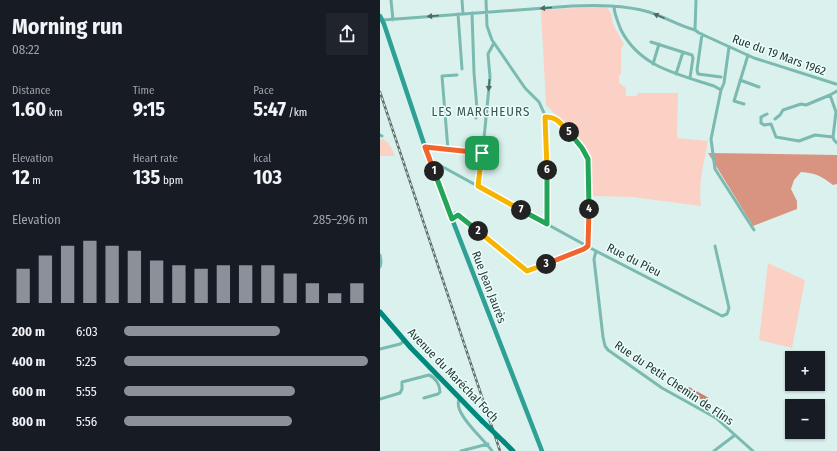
<!DOCTYPE html>
<meta charset="utf-8">
<style>
:root{--surface:#171b24;--page:#20242c;--text:#f1f3f6;--muted:#9ea1a6;--accent:#8c9099}
body{margin:0;font-family:"Fira Sans Condensed",sans-serif;background:var(--page);color:var(--text);height:100vh;display:flex;flex-direction:column;font-size:15px;white-space:nowrap}
*{box-sizing:border-box;margin:0}
p{font-size:13px;color:var(--muted)}
.icon{flex:none;width:22px;height:22px;fill:none;stroke:currentColor;stroke-width:2;stroke-linecap:round;stroke-linejoin:round}
.map{position:relative;flex:1;overflow:hidden}
.side{display:flex;flex-direction:column;background:var(--surface);width:380px}
.side>*{flex:none}
.controls{position:absolute;left:405px;top:351px;display:grid;gap:8px}
.controls a{display:grid;place-items:center;width:40px;height:40px;border-radius:0px;background:var(--surface);box-shadow:0 1px 3px #0004;font-size:20px}
.pin{position:absolute;display:grid;place-items:center;width:34px;height:34px;color:#fff;margin:-17px;border-radius:8px;box-shadow:0 2px 6px #0006}
.km{position:absolute;width:20px;height:20px;margin:-10px;border-radius:50%;background:#222;color:#fff;font-size:11px;line-height:20px;text-align:center}
.round{display:grid;place-items:center;flex:none;width:42px;height:42px;border-radius:0px;background:var(--page)}
.headline{display:flex;align-items:center;justify-content:space-between;height:68px;padding:0 12px}
h1{font-size:22px;font-weight:700;line-height:30px}
.stats{display:grid;grid-template-columns:repeat(3,1fr);gap:6px;height:68px;padding:4px 12px}
.stats div{display:grid;align-content:center}
.stats b{font-size:20px;font-weight:700}
.stats small{font-size:11px;font-weight:400}
.stats p{font-size:11px}
.chart{height:112px;padding:8px 12px}
.chart p{display:flex;justify-content:space-between}
.chart svg{width:100%;height:72px;margin-top:4px;stroke:var(--accent);stroke-width:6}
ul{padding:0 12px;list-style:none;font-size:13px}
li{display:grid;grid-template-columns:64px 48px 1fr;align-items:center;height:30px}
li i{height:10px;border-radius:5px;background:var(--accent)}
main{display:flex;flex:1;min-height:0}
.map>svg:first-child{display:block}
.green{fill:#fcd1c5}
.forest{fill:#d99481}
.water{fill:#c6826f}
.lines{fill:none;stroke-linecap:round;stroke-linejoin:round}
.minor{stroke:#7bbab1;stroke-width:3}
.secondary{stroke:#2fa194;stroke-width:4.5}
.primary{stroke:#008a7e;stroke-width:5}
.rail-casing{stroke:#626f6c;stroke-width:2.5}
.rail{stroke:#e8fffb;stroke-width:1;stroke-dasharray:3;stroke-linecap:butt}
.primary-bridge{stroke:#008a7e;stroke-width:5}
.oneway{fill:#4c6b66}
.split-1-casing{stroke:#fff;stroke-width:8}
.split-2-casing{stroke:#fff;stroke-width:8}
.split-3-casing{stroke:#fff;stroke-width:8}
.split-4-casing{stroke:#fff;stroke-width:8}
.split-5-casing{stroke:#fff;stroke-width:8}
.split-6-casing{stroke:#fff;stroke-width:8}
.split-7-casing{stroke:#fff;stroke-width:8}
.split-8-casing{stroke:#fff;stroke-width:8}
.split-1{stroke:#f0652b;stroke-width:5}
.split-2{stroke:#22a559;stroke-width:5}
.split-3{stroke:#f5b400;stroke-width:5}
.split-4{stroke:#f0652b;stroke-width:5}
.split-5{stroke:#22a559;stroke-width:5}
.split-6{stroke:#f5b400;stroke-width:5}
.split-7{stroke:#22a559;stroke-width:5}
.split-8{stroke:#f5b400;stroke-width:5}
.labels{text-anchor:middle;dominant-baseline:central;stroke-width:3;stroke-linejoin:round;paint-order:stroke}
.street-label{font-size:12px;fill:#2d3634;stroke:#e8fffb}
.neighbourhood-label{font-size:13px;letter-spacing:1px;fill:#415451;stroke:#e8fffb}
</style>
<main>
<section class="side">
<div class="headline"><div><h1>Morning run</h1><p>08:22</p></div><a class="round"><svg class="icon" aria-label="share" viewBox="0 0 24 24"><path d="M12 15V3M7 8l5-5 5 5M5 13v7h14v-7"/></svg></a></div>
<div class="stats">
<div><p>Distance</p><b>1.60<small> km</small></b></div>
<div><p>Time</p><b>9:15</b></div>
<div><p>Pace</p><b>5:47<small> /km</small></b></div>
</div>
<div class="stats">
<div><p>Elevation</p><b>12<small> m</small></b></div>
<div><p>Heart rate</p><b>135<small> bpm</small></b></div>
<div><p>kcal</p><b>103</b></div>
</div>
<div class="chart"><p><span>Elevation</span>285–296 m</p>
<svg viewBox="0 0 160 44" preserveAspectRatio="none"><path d="M5 44V23M15 44V15M25 44V9M35 44V6M45 44V9M55 44V12M65 44V18M75 44V21M85 44V23M95 44V21M105 44V21M115 44V21M125 44V26M135 44V32M145 44V38M155 44V32"/></svg>
</div>
<ul>
<li><b>200 m</b>6:03<i style="width:64%"></i></li>
<li><b>400 m</b>5:25<i style="width:100%"></i></li>
<li><b>600 m</b>5:55<i style="width:70%"></i></li>
<li><b>800 m</b>5:56<i style="width:69%"></i></li>
</ul>
</section>
<div class="map">
<svg width="457" height="451" viewBox="0 0 457 451">
<rect width="100%" height="100%" fill="#dbf1ed"/>
<path class="green" d="M 215,7 L 226,7 L 231,13 L 233,24 L 244,45 L 241,48 L 241,74 L 239,75 L 239,83 L 246,88 L 246,96 L 257,96 L 258,93 L 298,93 L 297,138 L 328,141 C 324,163 318,184 321,206 L 252,197 L 211,196 L 211,160 L 198,137 L 166,105 L 161,10 Z
M 0,139 C 9,139 12,149 15,156 L 0,156 Z
M 388,263 L 425,280 L 412,348 L 379,340 Z"/>
<path class="forest" d="M 328,153 L 457,155 L 457,184 L 453,185 C 441,176 436,173 421,172 L 414,180 L 411,189 L 417,201 L 417,209 L 373,226 Z"/>
<path class="water" d="M 309,387 L 329,398 L 326,402 L 306,391 Z"/>
<g class="lines">
<path class="minor" d="M 11,0 L 13,20
M 82,0 L 83,14
M 106,0 L 107,26 L 112,40 L 145,88 L 159,102 L 164,113 L 167,180 L 167,224
M 234,6 C 234,14 238,22 241,30 C 260,67 297,74 334,86 L 341,90
M 92,13 L 94,73 L 97,109 L 96,112 L 96,118
M 78,14 L 82,69
M 3,20 L 192,6 C 218,5 244,5 269,12 C 285,17 299,26 315,30 L 319,33 L 374,58 L 456,84
M 315,30 L 316,0
M 322,34 L 317,70 L 318,74 L 341,77
M 271,42 L 312,55 L 313,58 L 310,78
M 349,47 L 344,83 L 341,90 L 331,139 L 335,169 L 374,230
M 273,64 L 279,44
M 296,74 L 303,52
M 360,80 L 379,87
M 457,91 L 450,95 L 456,112 L 453,137 L 454,140 L 457,143
M 364,104 L 354,101 L 368,55
M 387,114 L 381,117 L 381,123 L 384,125 L 391,124 L 396,137 L 419,141 L 435,135 L 453,137
M 395,119 L 400,115 L 403,110 L 421,104 L 426,105 L 450,95
M 0,135 L 2,136
M 45,147 L 102,153
M 68,150 L 62,76 L 77,75
M 50,162 L 52,161 L 216,251 L 342,316 L 347,314 L 349,308 L 335,246
M 98,186 L 100,179 L 110,77 L 108,54 L 114,43
M 70,214 L 75,213 L 79,215 L 72,219
M 79,215 L 147,271 L 199,251 L 208,246 L 209,218 L 208,159 L 196,140 L 177,119 L 170,117 L 165,117
M 216,251 L 214,259 L 223,337 L 225,346 L 228,350 L 282,388 L 336,418 L 373,451
M 0,255 L 1,262 L 0,267
M 0,349 L 20,344 L 24,341
M 80,398 C 70,411 105,440 112,451
M 0,399 L 20,393 L 22,389 L 22,382 L 49,375 C 56,378 60,385 60,392 L 58,394 L 44,398
M 81,451 L 108,444
M 334,451 L 355,435"/>
<path class="secondary" d="M 0,16 L 4,24 L 50,162 L 162,451"/>
<path class="primary" d="M 0,312 L 31,348 L 102,421
M 124,442 L 133,451"/>
<g class="rail-casing">
<path id="rail" d="M 0,92 L 120,451"/>
</g>
<use href="#rail" class="rail"/>
<path class="primary-bridge" d="M 102,421 L 124,442"/>
</g>
<defs><path id="oneway-solid" d="M-6-.8H1V-3.2L6.5 0L1 3.2V.8H-6Z"/></defs>
<g class="oneway">
<use href="#oneway-solid" transform="translate(166 8) rotate(175)"/>
<use href="#oneway-solid" transform="translate(53 16) rotate(175)"/>
<use href="#oneway-solid" transform="translate(279 16) rotate(-158)"/>
<use href="#oneway-solid" transform="translate(109 85) rotate(95)"/>
</g>
<g class="lines">
<g class="split-1-casing">
<path id="split-1" d="M 54,171 L 45,147 L 102,153"/>
</g>
<g class="split-2-casing">
<path id="split-2" d="M 54,171 L 72,219 L 78,215 L 98,231"/>
</g>
<g class="split-3-casing">
<path id="split-3" d="M 98,231 L 147,271 L 166,264"/>
</g>
<g class="split-4-casing">
<path id="split-4" d="M 166,264 L 204,249 L 208,246 L 209,209"/>
</g>
<g class="split-5-casing">
<path id="split-5" d="M 189,132 L 202,148 L 208,159 L 209,209"/>
</g>
<g class="split-6-casing">
<path id="split-6" d="M 167,170 L 165,117 C 177,116 181,125 189,132"/>
</g>
<g class="split-7-casing">
<path id="split-7" d="M 141,210 L 167,224 L 167,170"/>
</g>
<g class="split-8-casing">
<path id="split-8" d="M 102,153 L 98,186 L 141,210"/>
</g>
<use href="#split-1" class="split-1"/>
<use href="#split-2" class="split-2"/>
<use href="#split-3" class="split-3"/>
<use href="#split-4" class="split-4"/>
<use href="#split-5" class="split-5"/>
<use href="#split-6" class="split-6"/>
<use href="#split-7" class="split-7"/>
<use href="#split-8" class="split-8"/>
</g>
<g class="labels">
<g class="street-label">
<text transform="translate(399 55) rotate(20)">Rue du 19 Mars 1962</text>
<text transform="translate(254 260) rotate(27)">Rue du Pieu</text>
<text transform="translate(109 287) rotate(69)">Rue Jean Jaurès</text>
<text transform="translate(73 375) rotate(46)">Avenue du Maréchal Foch</text>
<text transform="translate(294 383) rotate(34)">Rue du Petit Chemin de Flins</text>
</g>
<g class="neighbourhood-label">
<text x="101" y="111">LES MARCHEURS</text>
</g>
</g>
</svg>
<div class="controls">
<a>+</a>
<a>−</a>
</div>
<div class="pin" style="left:102px;top:153px;background:#1e9e55"><svg class="icon" aria-label="arrive" viewBox="0 0 24 24"><path d="M6 21V4h12l-3 4 3 4H6"/></svg></div>
<b class="km" style="left:54px;top:171px">1</b>
<b class="km" style="left:98px;top:231px">2</b>
<b class="km" style="left:166px;top:264px">3</b>
<b class="km" style="left:209px;top:209px">4</b>
<b class="km" style="left:189px;top:132px">5</b>
<b class="km" style="left:167px;top:170px">6</b>
<b class="km" style="left:141px;top:210px">7</b>
</div>
</main>
